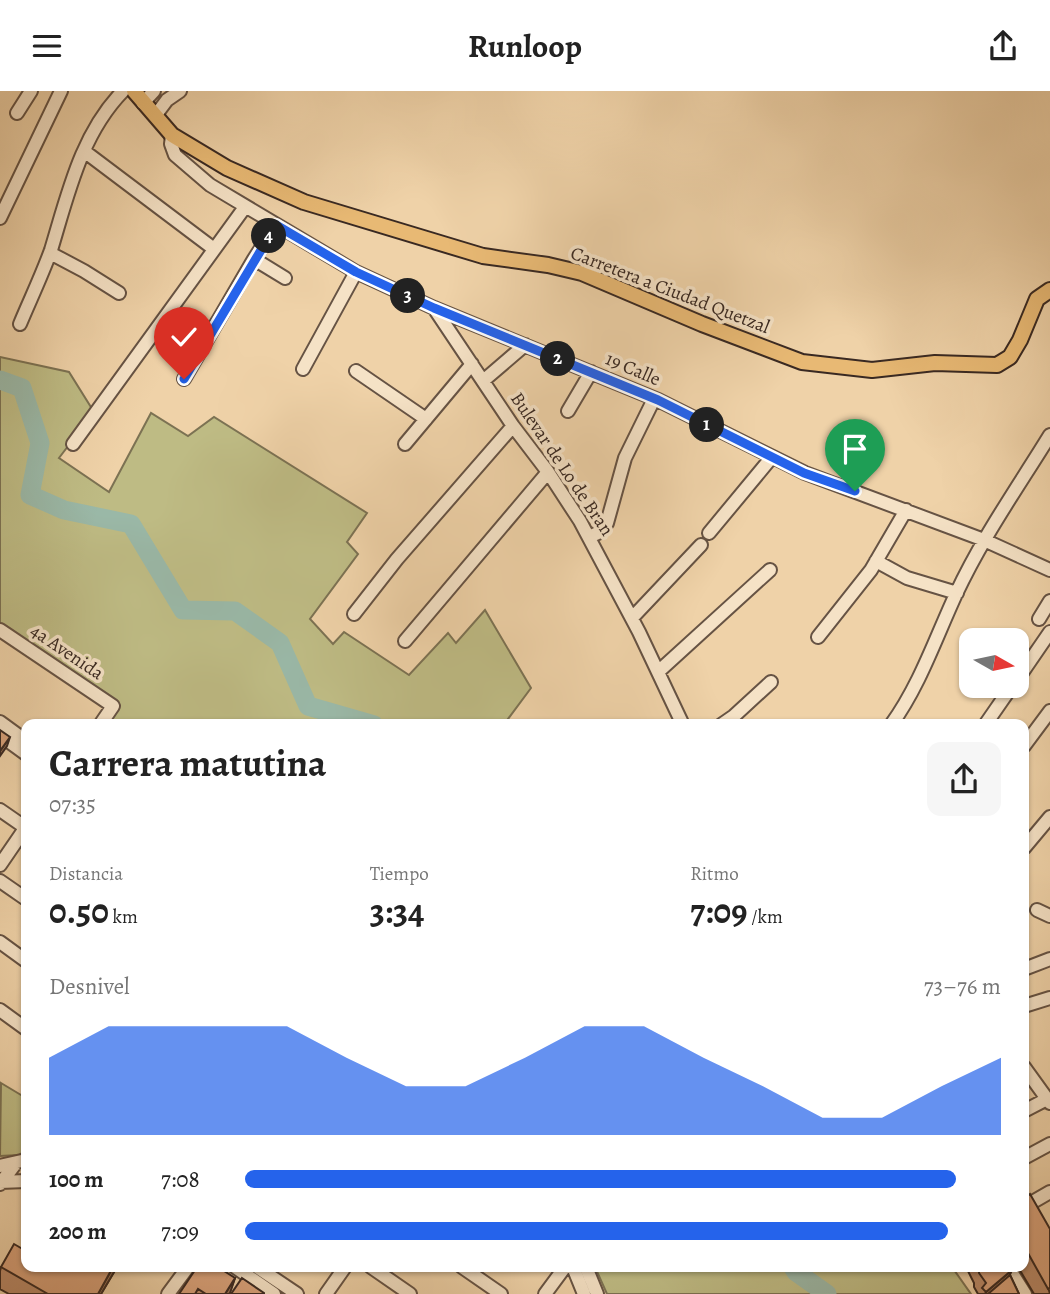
<!DOCTYPE html>
<html lang="es">
<meta charset="utf-8">
<style>
:root{--surface:#fff;--page:#f6f6f6;--text:#222;--muted:#767676;--accent:#2563eb}
body{margin:0;font-family:Alegreya,serif;background:var(--page);color:var(--text);height:100vh;display:flex;flex-direction:column;font-size:26px;white-space:nowrap}
*{box-sizing:border-box;margin:0}
p{font-size:23px;color:var(--muted)}
.icon{flex:none;width:38px;height:38px;fill:none;stroke:currentColor;stroke-width:2;stroke-linecap:round;stroke-linejoin:round}
.map{position:relative;flex:1;overflow:hidden}
.sheet{position:absolute;left:21px;top:628px;width:1008px;height:553px;display:flex;flex-direction:column;background:var(--surface);border-radius:14px;box-shadow:0 2px 5px #0004}
.sheet>*{flex:none}
.needle{width:46px;rotate:99deg}
.buttons{position:absolute;left:959px;top:537px;display:grid;gap:14px}
.buttons a{display:grid;place-items:center;width:70px;height:70px;border-radius:14px;background:var(--surface);box-shadow:0 2px 5px #0004;font-size:35px}
.pin{position:absolute;display:grid;place-items:center;width:60px;height:60px;color:#fff;margin:-72px -30px;border-radius:50% 50% 50% 0;rotate:-45deg;box-shadow:0 0 7px #0007}
.pin .icon{rotate:45deg}
.km{position:absolute;width:35px;height:35px;margin:-18px;border-radius:50%;background:#222;color:#fff;font-size:19px;line-height:35px;text-align:center}
.round{display:grid;place-items:center;flex:none;width:74px;height:74px;border-radius:14px;background:var(--page)}
.summary{display:flex;align-items:center;justify-content:space-between;height:119px;padding:0 28px}
h1{font-size:38px;font-weight:700;line-height:52px}
.stats{display:grid;grid-template-columns:repeat(3,1fr);gap:10px;height:119px;padding:7px 28px}
.stats div{display:grid;align-content:center}
.stats b{font-size:35px;font-weight:700}
.stats small{font-size:19px;font-weight:400}
.stats p{font-size:19px}
.chart{height:196px;padding:14px 28px}
.chart p{display:flex;justify-content:space-between}
.chart svg{width:100%;height:126px;margin-top:7px;fill:var(--accent);opacity:.7}
ul{padding:0 28px;list-style:none;font-size:23px}
li{display:grid;grid-template-columns:112px 84px 1fr;align-items:center;height:52px}
li i{height:18px;border-radius:9px;background:var(--accent)}
header{display:flex;justify-content:space-between;align-items:center;height:91px;padding:0 28px;background:var(--surface);font-size:32px;font-weight:700}
.map>svg:first-child{display:block}
.green{fill:#bebb84;stroke:#7c7253;stroke-width:2}
.lines{fill:none;stroke-linecap:round;stroke-linejoin:round}
.river{stroke:#9ab8a7;stroke-width:19}
.minor-casing{stroke:#665344;stroke-width:16}
.major-casing{stroke:#392922;stroke-width:18}
.minor{stroke:#f5e2c6;stroke-width:12}
.major{stroke:#e8b974;stroke-width:14}
.wall{fill:#bb8b6a;stroke:#392922;stroke-width:2}
.shaded-wall{fill:#987156;stroke:#392922;stroke-width:2}
.building{fill:#d9a27b;stroke:#392922;stroke-width:2}
.route-casing{stroke:#fff;stroke-width:14}
.route{stroke:#2563eb;stroke-width:9}
.labels{text-anchor:middle;dominant-baseline:central;stroke-width:7;stroke-linejoin:round;paint-order:stroke}
.street-label{font-size:19px;fill:#392922;stroke:#f5e2c6}
</style>
<header><svg class="icon" aria-label="menu" viewBox="0 0 24 24"><path d="M4 6h16M4 12h16M4 18h16"/></svg>Runloop<svg class="icon" aria-label="share" viewBox="0 0 24 24"><path d="M12 15V3M7 8l5-5 5 5M5 13v7h14v-7"/></svg></header>
<div class="map">
<svg width="1050" height="1203" viewBox="0 0 1050 1203">
<rect width="100%" height="100%" fill="#efd2a8"/>
<filter id="stains"><feTurbulence type="fractalNoise" baseFrequency=".00286" numOctaves="4"/><feColorMatrix values="0 0 0 0 .2 0 0 0 0 .09 0 0 0 0 .02 0 0 0 .5 -.17"/></filter>
<radialGradient id="worn" r=".72"><stop offset=".6" stop-color="#630" stop-opacity="0"/><stop offset="1" stop-color="#630" stop-opacity=".3"/></radialGradient>
<path class="green" d="M 0,266 L 69,281 L 94,321 L 59,367 L 109,401 L 151,322 L 188,345 L 214,326 L 367,422 L 347,451 L 358,463 L 310,528 L 333,553 L 344,541 L 409,584 L 448,542 L 456,552 L 485,519 L 531,597 L 505,632 L 507,633 L 107,633 L 118,612 L 0,534 Z
M 1,992 L 26,1007 L 26,1059 L 19,1064 L 0,1065 Z
M 595,1176 L 952,1176 L 971,1203 L 607,1203 Z"/>
<g class="lines">
<path class="river" d="M 0,289 L 22,297 L 40,352 L 30,404 L 64,419 L 131,433 L 183,519 L 235,520 L 280,552 L 308,615 L 374,634
M 793,1176 L 796,1181 L 827,1203"/>
<g class="minor-casing">
<path id="minor" d="M 143,12 L 154,0
M 17,22 L 31,0
M 155,25 L 167,9 L 180,0
M 172,44 L 171,53 L 175,64 L 210,94 L 356,181 L 434,217 L 658,309 L 805,382 L 984,449 L 1050,479
M 84,60 L 214,158
M 0,127 L 61,0
M 276,134 L 254,168 L 285,187
M 50,162 L 84,180 L 119,202
M 434,217 L 513,335 L 548,381 L 580,430 L 639,541 L 683,634
M 20,233 C 30,209 42,184 51,159 C 68,103 81,43 123,0
M 303,278 L 356,181
M 356,280 L 426,328
M 184,288 L 254,168
M 483,290 L 525,254
M 568,320 L 591,281
M 73,353 L 245,116
M 405,353 L 472,273
M 709,442 L 772,366
M 589,446 L 600,441 L 607,432 L 625,367 L 654,308
M 876,470 L 907,487 L 957,502
M 354,523 L 397,468 L 513,335
M 632,527 L 701,454
M 1039,528 L 1050,510
M 0,539 L 113,615 L 100,634
M 818,546 L 871,479 L 906,419
M 405,550 L 548,381
M 658,581 L 770,479
M 1017,589 L 1050,541
M 0,631 L 26,650
M 721,634 L 734,625 L 771,591
M 891,634 C 920,594 936,546 956,503 C 982,447 1018,396 1050,344
M 985,634 L 1012,595
M 0,644 L 26,663
M 1024,655 L 1050,620
M 0,719 L 26,737
M 1024,757 L 1050,726
M 0,774 L 26,736
M 0,790 L 26,808
M 1037,819 L 1050,825
M 0,851 L 26,870
M 1024,878 L 1050,868
M 1024,915 L 1050,907
M 0,919 L 26,938
M 1024,976 L 1050,1012
M 1024,1020 L 1047,1008
M 1024,1067 L 1050,1053
M 0,1075 L 26,1069
M 0,1091 L 26,1090
M 0,1093 L 16,1072
M 1024,1116 L 1050,1101
M 235,1176 L 274,1203
M 257,1176 L 297,1203
M 371,1176 L 410,1203
M 462,1176 L 501,1203
M 573,1176 L 584,1203
M 586,1176 L 597,1203
M 1008,1176 L 1025,1203
M 168,1203 L 188,1176
M 326,1203 L 345,1176
M 545,1203 L 565,1176"/>
</g>
<g class="major-casing">
<path id="major" d="M 134,0 L 172,44 L 227,77 L 304,111 L 483,165 L 548,174 L 582,182 L 702,233 L 802,271 L 872,279 L 935,272 L 997,274 L 1010,266 L 1020,249 L 1037,208 L 1050,199"/>
</g>
<use href="#minor" class="minor"/>
<use href="#major" class="major"/>
</g>
<path class="wall" d="M 1024,1108 L 1050,1203 L 1034,1203 L 1018,1176 L 1024,1176 Z
M 1,1176 L 117,1176 L 101,1203 L 9,1203 L 0,1198 L 0,1180 Z
M 968,1176 L 1010,1176 L 1010,1184 L 1019,1203 L 978,1203 L 974,1196 L 974,1192 L 967,1178 Z
M 235,1187 L 229,1203 L 179,1203 Z"/>
<path class="shaded-wall" d="M 10,646 L 7,655 L 0,665 L 0,660 Z
M 113,1176 L 117,1176 L 101,1203 L 98,1203 Z
M 1012,1179 L 1006,1193 L 995,1203 L 985,1203 L 986,1201 Z
M 235,1187 L 230,1202 L 229,1203 L 225,1203 Z"/>
<path class="building" d="M 0,639 L 10,646 L 0,660 Z
M 1030,1103 L 1050,1138 L 1050,1197 L 1048,1198 L 1024,1155 L 1024,1108 Z
M 14,1153 L 26,1160 L 26,1176 L 113,1176 L 98,1203 L 48,1203 L 1,1176 Z
M 197,1176 L 218,1176 L 235,1187 L 225,1203 L 206,1203 L 198,1198 L 195,1203 L 179,1203 Z
M 979,1176 L 1010,1176 L 1012,1179 L 986,1201 L 982,1197 L 986,1192 L 979,1182 Z
M 1010,1184 L 1019,1203 L 988,1203 Z
M 242,1187 L 264,1202 L 264,1203 L 231,1203 Z"/>
<g class="lines">
<g class="route-casing">
<path id="route" d="M 184,288 L 276,134 L 356,181 L 434,217 L 658,309 L 804,382 L 855,400"/>
</g>
<use href="#route" class="route"/>
</g>
<g class="labels">
<g class="street-label">
<text transform="translate(670 199) rotate(21)">Carretera a Ciudad Quetzal</text>
<text transform="translate(633 278) rotate(23)">19 Calle</text>
<text transform="translate(562 373) rotate(56)">Bulevar de Lo de Bran</text>
<text transform="translate(67 561) rotate(34)">4a Avenida</text>
</g>
</g>
<rect width="100%" height="100%" filter="url(#stains)"/>
<rect width="100%" height="100%" fill="url(#worn)"/>
</svg>
<div class="buttons">
<a><svg class="needle" viewBox="-14 -14 28 28"><path d="M0-13l5 13h-10z" fill="#e53935"/><path d="M0 13l5-13h-10z" fill="#767676"/></svg></a>
</div>
<div class="pin" style="left:855px;top:400px;background:#1e9e55"><svg class="icon" aria-label="arrive" viewBox="0 0 24 24"><path d="M6 21V4h12l-3 4 3 4H6"/></svg></div>
<div class="pin" style="left:184px;top:288px;background:#d93025"><svg class="icon" aria-label="check" viewBox="0 0 24 24"><path d="M5 12l5 5 9-10"/></svg></div>
<b class="km" style="left:707px;top:334px">1</b>
<b class="km" style="left:558px;top:268px">2</b>
<b class="km" style="left:408px;top:205px">3</b>
<b class="km" style="left:269px;top:145px">4</b>
<section class="sheet">
<div class="summary"><div><h1>Carrera matutina</h1><p>07:35</p></div><a class="round"><svg class="icon" aria-label="share" viewBox="0 0 24 24"><path d="M12 15V3M7 8l5-5 5 5M5 13v7h14v-7"/></svg></a></div>
<div class="stats">
<div><p>Distancia</p><b>0.50<small> km</small></b></div>
<div><p>Tiempo</p><b>3:34</b></div>
<div><p>Ritmo</p><b>7:09<small> /km</small></b></div>
</div>
<div class="chart"><p><span>Desnivel</span>73–76 m</p>
<svg viewBox="0 0 160 44" preserveAspectRatio="none"><path d="M0 44V17L10 6L20 6L30 6L40 6L50 17L60 27L70 27L80 17L90 6L100 6L110 17L120 27L130 38L140 38L150 27L160 17V44z"/></svg>
</div>
<ul>
<li><b>100 m</b>7:08<i style="width:94%"></i></li>
<li><b>200 m</b>7:09<i style="width:93%"></i></li>
</ul>
</section>
</div>
